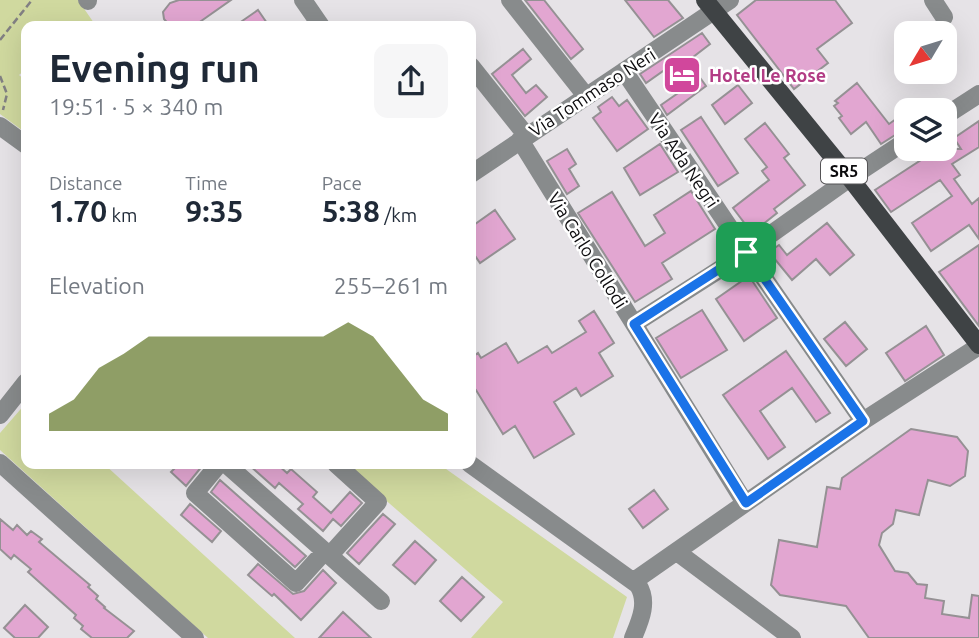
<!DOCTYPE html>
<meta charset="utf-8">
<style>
:root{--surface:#fff;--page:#f6f6f7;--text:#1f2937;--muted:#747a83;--accent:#617626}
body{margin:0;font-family:Ubuntu,sans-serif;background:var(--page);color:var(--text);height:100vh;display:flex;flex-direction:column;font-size:26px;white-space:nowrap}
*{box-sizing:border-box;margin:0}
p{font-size:23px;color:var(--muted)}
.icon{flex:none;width:38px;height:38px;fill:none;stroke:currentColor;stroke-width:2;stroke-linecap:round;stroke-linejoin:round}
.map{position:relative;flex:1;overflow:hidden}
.panel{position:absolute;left:21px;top:21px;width:455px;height:448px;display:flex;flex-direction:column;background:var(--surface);border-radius:14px;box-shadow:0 7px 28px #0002}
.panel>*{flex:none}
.needle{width:46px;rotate:232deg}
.fabs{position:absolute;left:894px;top:21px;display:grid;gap:14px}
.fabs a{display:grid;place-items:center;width:63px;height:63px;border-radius:14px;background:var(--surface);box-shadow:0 7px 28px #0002;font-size:35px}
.pin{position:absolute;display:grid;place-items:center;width:60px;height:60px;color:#fff;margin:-30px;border-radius:14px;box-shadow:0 4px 10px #0006}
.round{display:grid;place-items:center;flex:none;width:74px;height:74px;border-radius:14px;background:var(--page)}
.summary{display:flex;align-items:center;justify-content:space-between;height:119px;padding:0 28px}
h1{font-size:38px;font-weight:700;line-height:52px}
.figures{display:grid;grid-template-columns:repeat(3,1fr);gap:10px;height:119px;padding:7px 28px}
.figures div{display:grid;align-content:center}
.figures b{font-size:30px;font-weight:700}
.figures small{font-size:19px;font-weight:400}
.figures p{font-size:19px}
.chart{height:196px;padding:14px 28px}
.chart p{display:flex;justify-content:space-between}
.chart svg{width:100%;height:126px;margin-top:7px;fill:var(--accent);opacity:.7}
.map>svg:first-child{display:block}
.green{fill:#d0d99f}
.building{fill:#e2a6d1;stroke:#959194;stroke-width:2}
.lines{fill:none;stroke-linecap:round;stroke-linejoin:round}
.path{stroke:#828083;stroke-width:2.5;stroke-dasharray:7 3.5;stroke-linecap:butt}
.minor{stroke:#888b8c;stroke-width:18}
.major{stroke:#3f4345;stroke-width:18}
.route-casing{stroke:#fff;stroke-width:14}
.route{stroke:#1a73e8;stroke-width:9}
.labels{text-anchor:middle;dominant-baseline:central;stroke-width:5;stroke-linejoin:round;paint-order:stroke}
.shield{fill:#fff;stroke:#555456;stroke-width:2}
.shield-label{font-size:16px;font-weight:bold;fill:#0c0b0d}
.hotel-label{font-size:18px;font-weight:bold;fill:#b23c85;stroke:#fff;text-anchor:start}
.street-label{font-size:18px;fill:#0c0b0d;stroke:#fff}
</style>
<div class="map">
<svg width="979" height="638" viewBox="0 0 979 638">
<rect width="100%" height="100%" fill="#e6e3e7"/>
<path class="green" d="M 0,0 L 78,0 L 94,23 L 89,26 L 26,26 L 26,69 L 19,75 L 26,81 L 26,133 L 0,114 Z
M 26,403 L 26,464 L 104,464 L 295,638 L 208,638 L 0,450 L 0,433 Z
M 344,464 L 439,464 L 627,597 L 613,638 L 471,638 L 503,602 Z"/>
<path class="building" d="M 179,0 L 231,0 L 194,26 L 170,26 L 164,19 L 163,12 L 170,3 Z
M 525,0 L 544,0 L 583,49 L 571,59 Z
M 625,0 L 668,0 L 683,18 L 654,37 Z
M 756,0 L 835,0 L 852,23 L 817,49 L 828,63 L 794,89 L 737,15 Z
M 258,10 L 269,26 L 235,26 Z
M 702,33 L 710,44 L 688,61 L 706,86 L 667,115 L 661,105 L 681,91 L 666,69 L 646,83 L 640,74 Z
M 523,49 L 531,59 L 512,75 L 526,93 L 536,85 L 547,97 L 525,116 L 492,74 Z
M 857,83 L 889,124 L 906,112 L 906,130 L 900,132 L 881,144 L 866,122 L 851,134 L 839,118 L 842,116 L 834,106 L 838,103 L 835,101 Z
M 738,85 L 752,103 L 725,124 L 712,105 Z
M 612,97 L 619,106 L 627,100 L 648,129 L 617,151 L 593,118 L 601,112 L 598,107 Z
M 701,117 L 738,173 L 718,186 L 681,130 Z
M 979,121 L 979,147 L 952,164 L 960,175 L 954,179 L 972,204 L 979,198 L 979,239 L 969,225 L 931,251 L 912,223 L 952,196 L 940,180 L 891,212 L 875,190 L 938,149 L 961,149 L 954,138 Z
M 765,123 L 789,154 L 784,158 L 805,185 L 774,209 L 777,213 L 752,233 L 733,208 L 769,180 L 762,171 L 767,167 L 745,139 Z
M 660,144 L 678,172 L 640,195 L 624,168 Z
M 567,149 L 576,164 L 569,169 L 579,186 L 567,194 L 547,161 Z
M 691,191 L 715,229 L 662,263 L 672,279 L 635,302 L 578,213 L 612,192 L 645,246 L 665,233 L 654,215 Z
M 495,210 L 515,239 L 480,263 L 471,250 L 471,227 Z
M 827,223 L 854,255 L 830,275 L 816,259 L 792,280 L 769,252 L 779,245 L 787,255 Z
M 979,245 L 979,326 L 939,272 Z
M 749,276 L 777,318 L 744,341 L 716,299 Z
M 702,310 L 727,350 L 681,378 L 656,338 Z
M 594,311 L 614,343 L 599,353 L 613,376 L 581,396 L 576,388 L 554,402 L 574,434 L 534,458 L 515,426 L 503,434 L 476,390 L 471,393 L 471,358 L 478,353 L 481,358 L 506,343 L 518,363 L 547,346 L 552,353 L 586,332 L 579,321 Z
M 845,322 L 867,349 L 846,366 L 824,339 Z
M 926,326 L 944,355 L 905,381 L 886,353 Z
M 786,351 L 830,413 L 816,422 L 792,388 L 760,411 L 785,447 L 768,459 L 723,395 Z
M 911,429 L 957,437 L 968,451 L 965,476 L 950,486 L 928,480 L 919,515 L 896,510 L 893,524 L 882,533 L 879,545 L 895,571 L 908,573 L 917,584 L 927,585 L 925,598 L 944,601 L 942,614 L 969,618 L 972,595 L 979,596 L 979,638 L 869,638 L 846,606 L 780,595 L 771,585 L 779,540 L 817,547 L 827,487 L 840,489 L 842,478 Z
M 179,464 L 201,464 L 203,465 L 186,486 L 171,472 Z
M 248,464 L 277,464 L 287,473 L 291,469 L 317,492 L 313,497 L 331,513 L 350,492 L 362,503 L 341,526 L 333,519 L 323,531 L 298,509 L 303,504 L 279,483 L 275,488 Z
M 220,480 L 306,556 L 295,567 L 211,492 Z
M 654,490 L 668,509 L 643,528 L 629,509 Z
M 190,504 L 221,531 L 212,542 L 181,515 Z
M 383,514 L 395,524 L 359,564 L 347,553 Z
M 0,519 L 13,530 L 17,525 L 27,535 L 31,531 L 42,539 L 39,542 L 90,585 L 88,587 L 98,596 L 96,599 L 105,607 L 104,608 L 134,631 L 127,638 L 92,638 L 81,629 L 83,626 L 74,618 L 76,615 L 28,572 L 31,569 L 14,555 L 11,559 L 0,549 Z
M 415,541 L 436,560 L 415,584 L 393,565 Z
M 258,564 L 293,594 L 304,591 L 323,570 L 336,583 L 301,620 L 274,594 L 272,596 L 248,575 Z
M 462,577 L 484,597 L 461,621 L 440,601 Z
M 25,605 L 48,627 L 38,638 L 15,638 L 4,628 Z
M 343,612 L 371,638 L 319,638 Z"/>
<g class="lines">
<path class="path" d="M 0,40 L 32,0
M 0,76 L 7,94 L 3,110"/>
<path class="minor" d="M 87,0 L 88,1
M 303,0 L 321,26
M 510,0 L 586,96
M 933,0 L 944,17
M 471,66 L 526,135
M 624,71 L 746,252 L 863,421
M 945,116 L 979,94
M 0,126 L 26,145
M 520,140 L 745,503
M 471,174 L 730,0
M 634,324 L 733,261 L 850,178 L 906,141
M 0,415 L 26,382
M 0,463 L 195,638
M 219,464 L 195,493 L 296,583 L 325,551
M 226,464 L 381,601
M 470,464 L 638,585 C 649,602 640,621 633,638
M 677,552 L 792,638
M 330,555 L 378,502 L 336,464
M 634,581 L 863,421 L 979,346"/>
<path class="major" d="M 705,0 L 850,178 L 979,345"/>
</g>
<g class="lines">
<g class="route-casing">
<path id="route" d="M 746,252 L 863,421 L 746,503 L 634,324 Z"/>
</g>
<use href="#route" class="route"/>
</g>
<defs>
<g id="hotel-square" transform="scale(2.0125)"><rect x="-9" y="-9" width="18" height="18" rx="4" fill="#d1479c" stroke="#fff"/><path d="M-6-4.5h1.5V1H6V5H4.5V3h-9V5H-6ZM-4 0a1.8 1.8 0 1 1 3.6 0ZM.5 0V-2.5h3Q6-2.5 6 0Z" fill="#fff"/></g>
</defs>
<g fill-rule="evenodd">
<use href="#hotel-square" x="682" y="75"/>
</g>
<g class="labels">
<rect class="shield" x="821" y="158.5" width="46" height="25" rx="5"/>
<g class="shield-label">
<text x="844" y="171">SR5</text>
</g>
<g class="hotel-label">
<text x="709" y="75">Hotel Le Rose</text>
</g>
<g class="street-label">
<text transform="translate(592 92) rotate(-33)">Via Tommaso Neri</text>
<text transform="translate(684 160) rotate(56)">Via Ada Negri</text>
<text transform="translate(588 250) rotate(58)">Via Carlo Collodi</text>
</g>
</g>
</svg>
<div class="fabs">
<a><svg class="needle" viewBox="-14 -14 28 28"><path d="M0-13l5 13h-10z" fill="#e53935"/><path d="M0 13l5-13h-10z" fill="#747a83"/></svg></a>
<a><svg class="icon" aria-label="layers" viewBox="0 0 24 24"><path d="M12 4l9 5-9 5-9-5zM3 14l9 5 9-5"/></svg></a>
</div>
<div class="pin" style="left:746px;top:252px;background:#1e9e55"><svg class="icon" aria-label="arrive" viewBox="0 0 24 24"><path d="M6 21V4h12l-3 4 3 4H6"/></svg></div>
<section class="panel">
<div class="summary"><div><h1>Evening run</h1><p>19:51 · 5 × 340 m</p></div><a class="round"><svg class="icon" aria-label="share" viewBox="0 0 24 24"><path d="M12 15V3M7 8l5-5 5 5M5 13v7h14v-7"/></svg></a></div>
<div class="figures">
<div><p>Distance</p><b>1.70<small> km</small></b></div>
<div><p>Time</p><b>9:35</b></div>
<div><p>Pace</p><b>5:38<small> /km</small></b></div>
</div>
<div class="chart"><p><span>Elevation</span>255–261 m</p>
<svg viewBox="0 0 160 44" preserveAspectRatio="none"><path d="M0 44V38L10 33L20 22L30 17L40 11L50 11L60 11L70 11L80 11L90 11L100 11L110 11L120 6L130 11L140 22L150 33L160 38V44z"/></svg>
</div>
</section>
</div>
